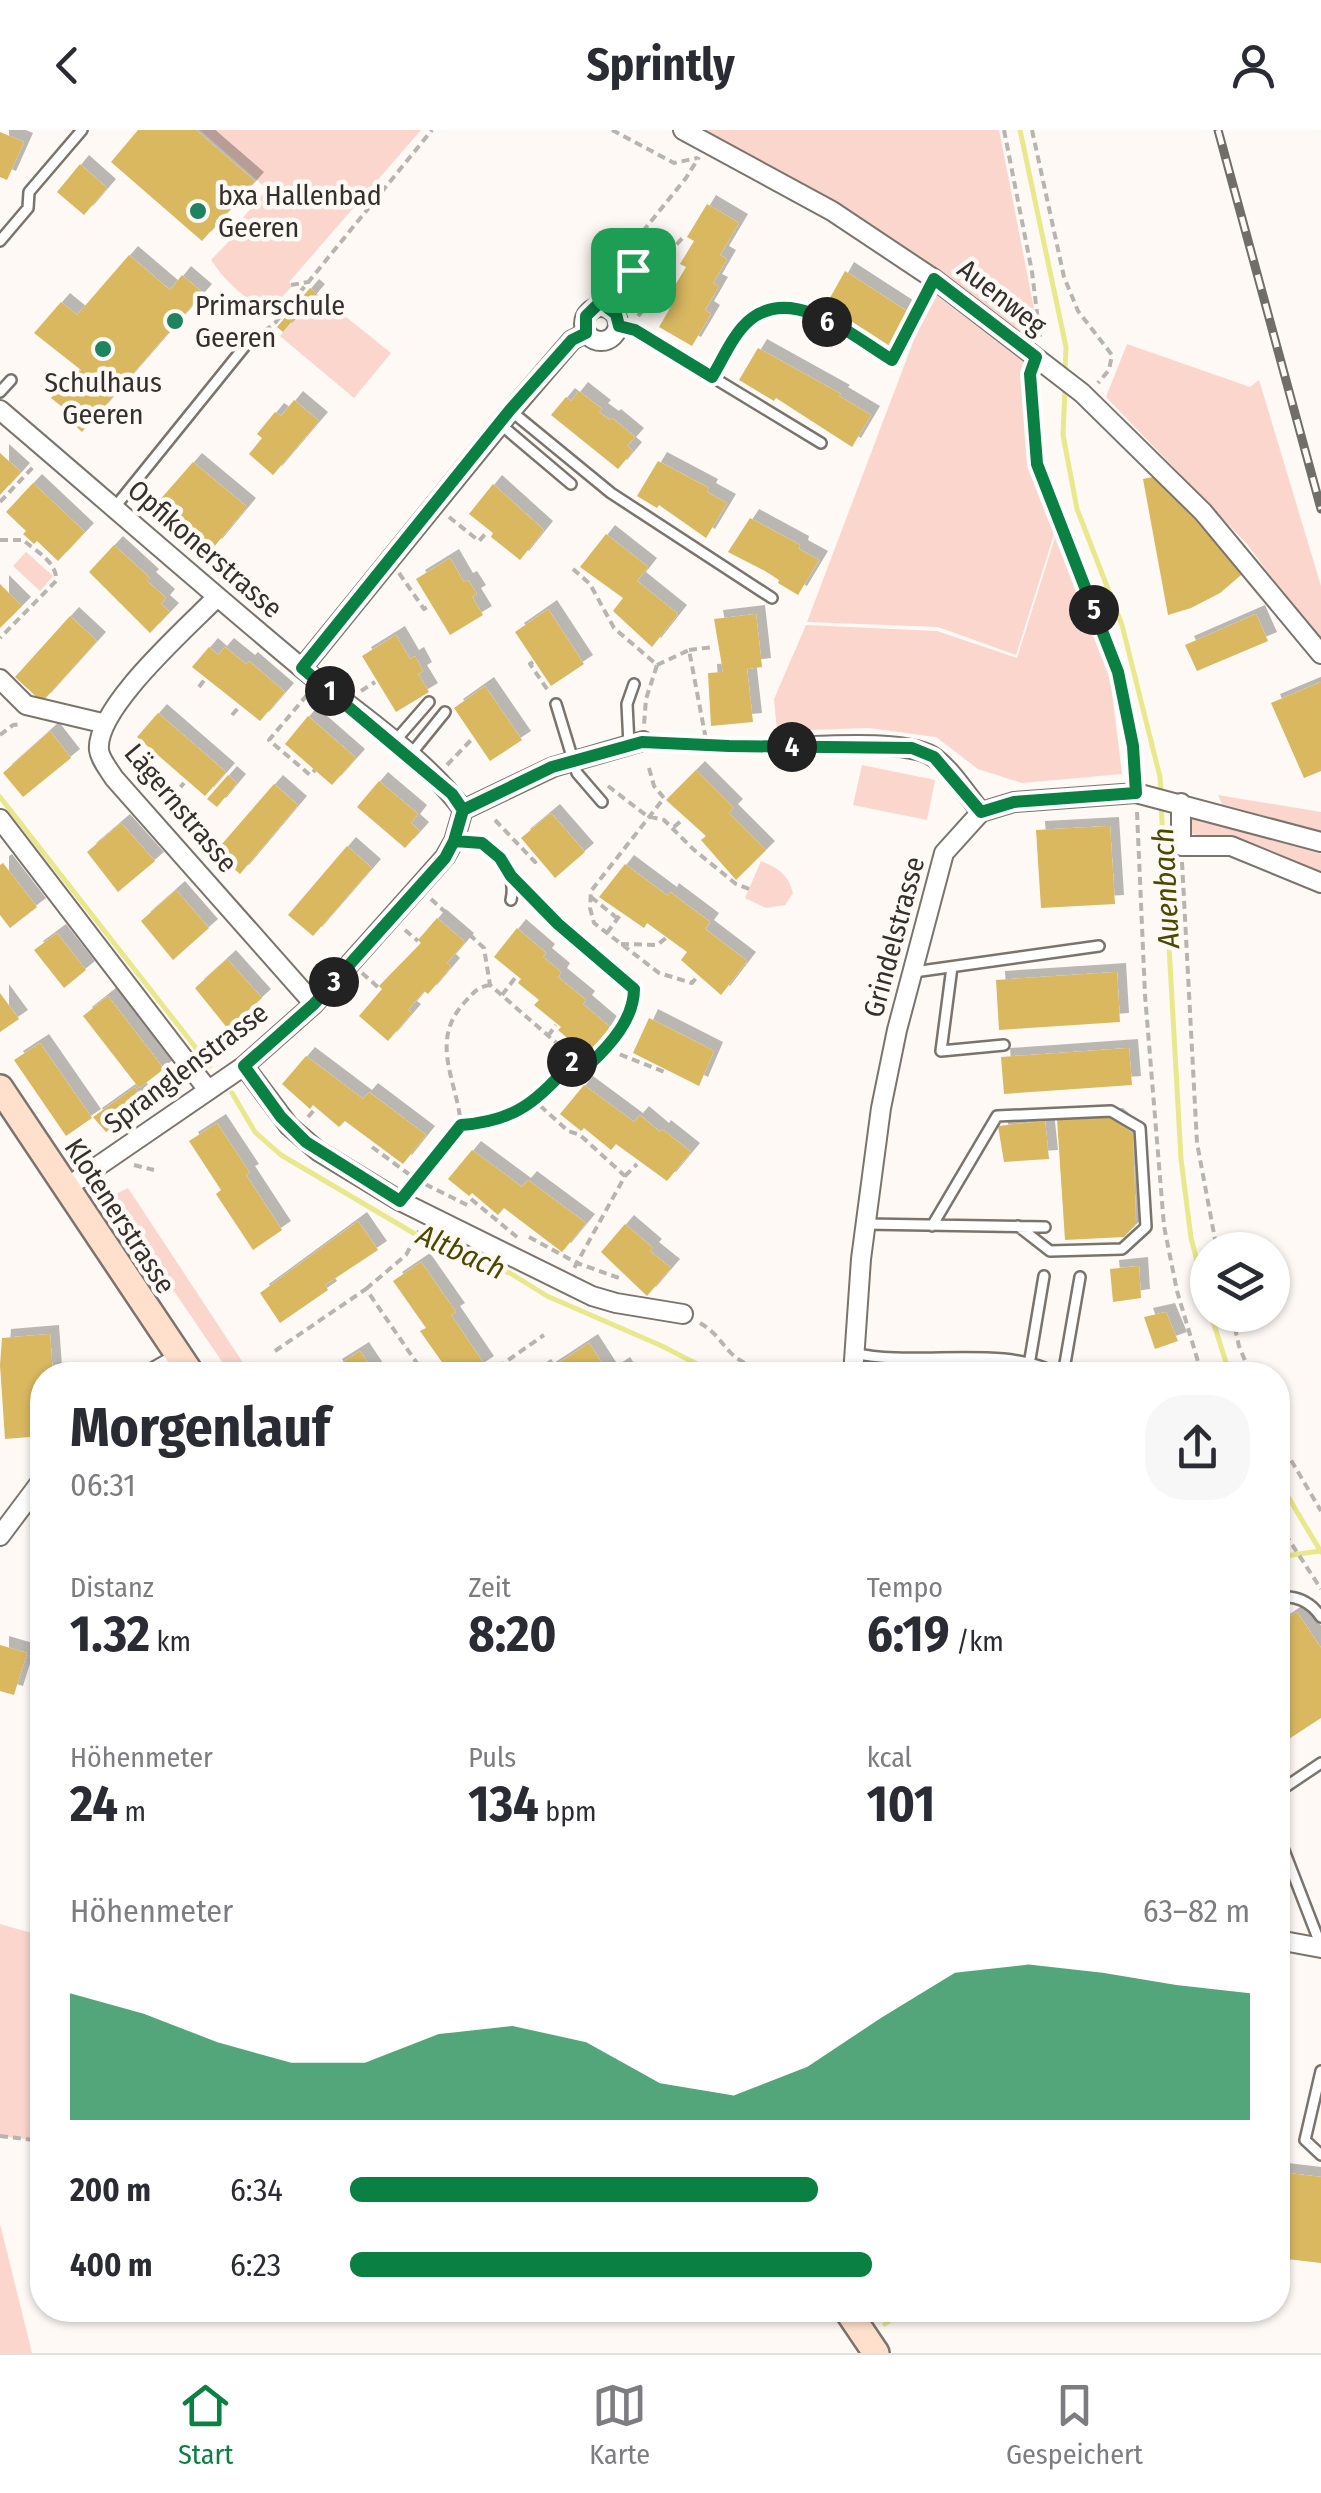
<!DOCTYPE html>
<html lang="de">
<meta charset="utf-8">
<style>
:root{--surface:#fff;--page:#f7f7f7;--text:#2b2b33;--muted:#7c7c81;--line:#e1e1e2;--accent:#0b8043}
body{margin:0;font-family:"Fira Sans Condensed",sans-serif;background:var(--page);color:var(--text);height:100vh;display:flex;flex-direction:column;font-size:38px;white-space:nowrap}
*{box-sizing:border-box;margin:0}
p{font-size:32px;color:var(--muted)}
.icon{flex:none;width:55px;height:55px;fill:none;stroke:currentColor;stroke-width:2;stroke-linecap:round;stroke-linejoin:round}
.map{position:relative;flex:1;overflow:hidden}
.side{position:absolute;left:30px;top:1232px;width:1260px;height:960px;display:flex;flex-direction:column;background:var(--surface);border-radius:40px;box-shadow:0 2px 8px #0004}
.side>*{flex:none}
.fabs{position:absolute;left:1190px;top:1102px;display:grid;gap:20px}
.fabs a{display:grid;place-items:center;width:100px;height:100px;border-radius:50%;background:var(--surface);box-shadow:0 2px 8px #0004;font-size:50px}
.pin{position:absolute;display:grid;place-items:center;width:85px;height:85px;color:#fff;margin:-42px;border-radius:20px;box-shadow:0 5px 15px #0006}
.km{position:absolute;width:50px;height:50px;margin:-25px;border-radius:50%;background:#222;color:#fff;font-size:28px;line-height:50px;text-align:center}
.round{display:grid;place-items:center;flex:none;width:105px;height:105px;border-radius:40px;background:var(--page)}
.summary{display:flex;align-items:center;justify-content:space-between;height:170px;padding:0 40px}
h1{font-size:55px;font-weight:700;line-height:75px}
.figures{display:grid;grid-template-columns:repeat(3,1fr);gap:15px;height:170px;padding:10px 40px}
.figures div{display:grid;align-content:center}
.figures b{font-size:50px;font-weight:700}
.figures small{font-size:28px;font-weight:400}
.figures p{font-size:28px}
.chart{height:280px;padding:20px 40px}
.chart p{display:flex;justify-content:space-between}
.chart svg{width:100%;height:180px;margin-top:10px;fill:var(--accent);opacity:.7}
ul{padding:0 40px;list-style:none;font-size:32px}
li{display:grid;grid-template-columns:160px 120px 1fr;align-items:center;height:75px}
li i{height:25px;border-radius:12px;background:var(--accent)}
header{display:flex;justify-content:space-between;align-items:center;height:130px;padding:0 40px;background:var(--surface);font-size:45px;font-weight:700}
.menu{display:flex;justify-content:space-around;align-items:center;height:140px;border-top:2px solid var(--line);background:var(--surface);font-size:28px;color:var(--muted)}
.menu a{display:grid;justify-items:center;gap:5px}
.menu .selected{color:var(--accent)}
.map>svg:first-child{display:block}
.green{fill:#fbd6cd}
.lines{fill:none;stroke-linecap:round;stroke-linejoin:round}
.stream{stroke:#e9e88c;stroke-width:5}
.building{fill:#d9b860;filter:url(#shadow)}
.lane-casing{stroke:#7b746c;stroke-width:14}
.street-casing{stroke:#7b746c;stroke-width:22}
.secondary-casing{stroke:#7b746c;stroke-width:30}
.path{stroke:#b8b4b0;stroke-width:4;stroke-dasharray:8 5;stroke-linecap:butt}
.lane{stroke:#fff;stroke-width:9}
.street{stroke:#fff;stroke-width:18}
.secondary{stroke:#fee0cd;stroke-width:25}
.rail-casing{stroke:#716d69;stroke-width:9}
.rail{stroke:#fef9f4;stroke-width:5;stroke-dasharray:15;stroke-linecap:butt}
.route-casing{stroke:#fff;stroke-width:20}
.route{stroke:#0b8043;stroke-width:12}
.poi-dot{fill:#1e845f;stroke:#fef9f4;stroke-width:4}
.labels{text-anchor:middle;dominant-baseline:central;stroke-width:9;stroke-linejoin:round;paint-order:stroke}
.poi-label{font-size:28px;fill:#322f2c;stroke:#fef9f4;text-anchor:start}
.street-label{font-size:28px;fill:#322f2c;stroke:#fef9f4}
.water-label{font-size:30px;font-style:italic;fill:#4b4800;stroke:#fef9f4}
</style>
<header><svg class="icon" aria-label="back" viewBox="0 0 24 24"><path d="M15 5l-7 7 7 7"/></svg>Sprintly<svg class="icon" aria-label="person" viewBox="0 0 24 24"><circle cx="12" cy="8" r="4"/><path d="M4 21q1-7 8-7t8 7"/></svg></header>
<div class="map">
<svg width="1321" height="2223" viewBox="0 0 1321 2223">
<defs>
<filter id="shadow"><feDropShadow dx="9" dy="-9" stdDeviation="0" flood-color="#0004"/></filter>
</defs>
<rect width="100%" height="100%" fill="#fef9f4"/>
<path class="green" d="M 200,0 L 421,0 L 289,152 L 292,156 L 269,181 C 243,168 227,153 211,130 L 234,106 L 231,102 L 267,59 Z
M 702,0 L 999,0 L 1036,189 L 1035,217 L 936,141 L 797,50 Z
M 932,162 L 1024,232 L 1035,346 L 1056,398 L 1016,525 L 938,497 L 807,492 Z
M 316,163 L 391,223 L 354,268 L 280,206 Z
M 1127,214 L 1250,257 L 1259,250 L 1321,456 L 1321,514 L 1247,414 L 1106,267 Z
M 1057,401 L 1109,538 L 1122,644 L 1022,653 L 978,639 L 936,607 L 869,598 L 777,601 L 774,569 L 806,495 L 937,501 L 1017,528 Z
M 26,422 L 53,446 L 40,461 L 13,436 Z
M 862,635 L 935,650 L 927,690 L 853,675 Z
M 1218,665 L 1321,682 L 1321,702 L 1222,674 Z
M 1190,686 L 1321,724 L 1321,747 L 1226,710 L 1187,703 Z
M 761,731 C 778,738 788,744 793,763 L 785,775 L 766,778 L 745,768 Z
M 128,1058 L 251,1245 L 231,1245 L 110,1067 Z
M 0,1794 L 42,1806 L 42,2011 L 0,2006 Z
M 0,2094 L 32,2223 L 0,2223 Z"/>
<g class="lines">
<path class="stream" d="M 1020,0 L 1066,217 L 1065,242
M 1065,258 L 1063,305 L 1077,379 L 1122,495 L 1160,647 L 1161,663
M 0,667 L 210,936
M 1161,674 L 1181,1029 L 1191,1108 L 1208,1173
M 232,963 L 255,1002 L 281,1025 L 449,1124 L 510,1143 L 547,1166 L 662,1216 L 718,1245
M 1211,1185 L 1230,1245
M 1278,1350 L 1321,1422
M 1278,1427 L 1320,1421
M 885,2194 L 888,2192"/>
</g>
<path class="building" d="M 138,0 L 196,0 L 255,51 L 202,111 L 111,32 Z
M 0,2 L 24,12 L 7,50 L 0,47 Z
M 80,34 L 107,58 L 84,85 L 57,62 Z
M 707,74 L 739,93 L 720,125 L 727,129 L 713,153 L 719,156 L 705,180 L 711,184 L 692,216 L 659,197 L 673,173 L 667,169 L 686,137 L 680,134 L 694,111 L 687,107 Z
M 129,125 L 170,160 L 182,145 L 203,163 L 82,302 L 62,284 L 66,280 L 51,268 L 69,247 L 73,251 L 81,240 L 34,203 L 61,172 L 77,185 Z
M 845,141 L 913,185 L 893,218 L 826,175 Z
M 310,158 L 316,163 L 283,202 L 277,197 Z
M 758,218 L 841,264 L 839,266 L 871,285 L 852,317 L 776,268 L 774,271 L 739,250 Z
M 579,261 L 602,279 L 599,282 L 610,290 L 612,288 L 635,307 L 627,316 L 633,321 L 618,339 L 551,285 L 566,267 L 571,271 Z
M 294,270 L 319,291 L 273,345 L 249,324 L 262,308 L 257,304 L 275,282 L 281,286 Z
M 0,323 L 21,342 L 0,365 Z
M 658,331 L 709,358 L 707,362 L 727,373 L 706,408 L 659,375 L 657,378 L 637,366 Z
M 193,332 L 247,377 L 213,418 L 158,372 Z
M 1158,346 L 1247,440 L 1220,463 L 1191,478 L 1168,485 L 1143,349 Z
M 33,353 L 85,402 L 58,431 L 37,411 L 34,414 L 23,404 L 26,401 L 6,382 Z
M 493,354 L 544,400 L 520,430 L 491,407 L 493,403 L 469,384 Z
M 750,388 L 800,415 L 799,419 L 819,430 L 798,465 L 778,453 L 779,450 L 765,441 L 728,422 Z
M 606,404 L 648,437 L 637,451 L 678,484 L 652,517 L 613,481 L 623,468 L 580,437 Z
M 114,415 L 150,448 L 147,451 L 166,468 L 161,474 L 170,482 L 150,503 L 89,442 Z
M 450,428 L 464,452 L 468,450 L 477,464 L 472,467 L 483,485 L 450,505 L 416,449 Z
M 0,454 L 22,476 L 0,498 Z
M 548,479 L 584,534 L 551,556 L 515,502 Z
M 756,484 L 762,537 L 747,539 L 753,592 L 711,596 L 708,543 L 723,542 L 714,489 Z
M 1256,484 L 1268,511 L 1197,541 L 1185,515 Z
M 70,486 L 97,511 L 42,572 L 15,547 Z
M 396,505 L 410,529 L 415,526 L 423,541 L 418,544 L 429,562 L 396,582 L 362,526 Z
M 209,517 L 218,525 L 225,517 L 246,534 L 249,531 L 285,562 L 260,591 L 192,537 Z
M 1321,552 L 1321,641 L 1304,648 L 1271,573 Z
M 485,556 L 522,610 L 490,631 L 454,578 Z
M 158,583 L 226,642 L 205,666 L 137,607 Z
M 308,586 L 356,628 L 332,655 L 285,614 Z
M 50,601 L 71,628 L 23,667 L 3,643 Z
M 696,640 L 734,678 L 729,683 L 766,720 L 736,750 L 701,710 L 706,706 L 666,670 Z
M 228,645 L 237,653 L 217,677 L 207,669 Z
M 379,651 L 418,684 L 411,693 L 420,701 L 405,718 L 357,677 Z
M 274,654 L 298,675 L 240,744 L 215,722 Z
M 551,683 L 585,722 L 555,748 L 521,708 Z
M 121,693 L 155,731 L 118,762 L 87,722 Z
M 1110,696 L 1115,774 L 1041,778 L 1036,700 Z
M 347,716 L 372,738 L 313,806 L 288,785 Z
M 3,733 L 37,777 L 10,798 L 0,785 L 0,735 Z
M 625,734 L 668,766 L 670,762 L 710,792 L 705,799 L 747,831 L 721,865 L 681,830 L 687,822 L 647,793 L 644,798 L 599,767 Z
M 176,760 L 209,798 L 173,830 L 141,791 Z
M 437,788 L 465,812 L 447,833 L 451,837 L 428,864 L 424,861 L 408,880 L 412,883 L 388,911 L 359,886 L 382,859 L 379,856 L 421,813 L 418,810 Z
M 517,798 L 546,823 L 543,827 L 561,842 L 558,847 L 586,870 L 583,874 L 610,897 L 587,925 L 558,900 L 561,897 L 534,875 L 539,870 L 518,853 L 521,849 L 494,827 Z
M 57,803 L 86,840 L 64,858 L 34,820 Z
M 227,829 L 262,868 L 228,899 L 195,858 Z
M 1117,842 L 1120,892 L 999,900 L 996,850 Z
M 0,863 L 19,889 L 0,902 Z
M 108,866 L 164,939 L 139,958 L 83,886 Z
M 649,888 L 714,921 L 699,956 L 633,923 Z
M 40,913 L 92,988 L 66,1006 L 14,930 Z
M 1129,918 L 1132,955 L 1004,964 L 1001,927 Z
M 306,926 L 363,969 L 369,962 L 426,1005 L 403,1034 L 345,991 L 339,997 L 313,975 L 310,979 L 282,954 Z
M 584,955 L 634,992 L 640,985 L 660,1002 L 662,999 L 691,1022 L 667,1051 L 616,1014 L 611,1020 L 584,998 L 581,1001 L 560,984 Z
M 135,957 L 145,974 L 106,1002 L 93,987 Z
M 1114,987 L 1133,1004 L 1136,1094 L 1124,1107 L 1065,1110 L 1057,989 Z
M 1045,991 L 1049,1029 L 1004,1032 L 998,996 Z
M 217,993 L 250,1043 L 246,1045 L 282,1100 L 253,1120 L 216,1064 L 221,1060 L 189,1011 Z
M 472,1020 L 522,1057 L 528,1050 L 586,1093 L 562,1122 L 504,1078 L 498,1085 L 472,1063 L 469,1066 L 448,1049 Z
M 358,1091 L 378,1120 L 325,1155 L 328,1160 L 280,1193 L 260,1163 Z
M 625,1094 L 653,1118 L 650,1121 L 671,1138 L 647,1166 L 601,1122 Z
M 421,1132 L 456,1182 L 451,1185 L 485,1235 L 470,1245 L 451,1245 L 420,1201 L 426,1198 L 393,1151 Z
M 1139,1136 L 1141,1168 L 1113,1172 L 1110,1139 Z
M 1166,1182 L 1178,1211 L 1155,1219 L 1144,1187 Z
M 50,1204 L 53,1245 L 42,1245 L 42,1306 L 5,1309 L 0,1235 L 2,1208 Z
M 589,1213 L 609,1244 L 621,1236 L 627,1245 L 531,1245 L 542,1238 L 545,1242 Z
M 360,1221 L 376,1245 L 338,1245 L 333,1238 Z
M 1297,1482 L 1321,1518 L 1321,1588 L 1278,1616 L 1278,1495 Z
M 0,1515 L 27,1523 L 14,1565 L 0,1561 Z
M 1279,2042 L 1321,2047 L 1321,2133 L 1278,2128 Z"/>
<g class="lines">
<g class="lane-casing">
<path id="lane" d="M 0,111 L 28,78 L 29,62 L 82,0
M 597,177 L 655,117
M 608,178 L 631,143
M 619,196 L 635,200 L 821,313
M 0,262 L 11,250
M 511,281 L 611,363 L 772,468
M 500,294 L 571,354
M 115,377 L 245,216
M 556,574 L 577,643 L 602,672
M 395,611 L 429,572
M 629,615 L 627,574 L 634,554
M 411,624 L 445,582
M 454,711 C 462,712 474,711 481,713 C 503,720 516,749 511,770
M 952,837 L 941,921 L 1004,915
M 914,842 L 1099,816
M 865,1094 L 1045,1097
M 932,1096 L 997,986 L 1111,981 L 1140,998 L 1146,1097 L 1122,1119 L 1050,1121 L 1018,1096
M 854,1223 C 916,1238 1004,1213 1060,1245
M 887,1229 L 895,1245
M 1029,1235 L 1044,1146
M 1063,1245 L 1080,1147
M 1278,1468 C 1295,1464 1311,1472 1321,1487
M 1278,1662 L 1321,1633
M 1278,1705 L 1321,1816
M 1321,1941 L 1305,2010 L 1321,2025"/>
</g>
<g class="street-casing">
<path id="street" d="M 683,0 L 832,81 L 934,149 L 1082,263 L 1203,382 L 1321,524
M584 194a17 17 0 1 1 34 0a17 17 0 1 1-34 0Z
M 0,280 C 101,366 201,454 303,539 C 353,580 426,628 463,680
M 217,467 C 187,498 95,578 99,620 C 100,629 109,640 114,648 L 314,874
M 302,538 L 511,281 L 572,210 L 586,203
M 0,549 L 26,575 L 102,593
M 780,617 C 815,617 910,608 935,628 C 953,642 967,665 981,682
M 1181,673 L 1181,716 L 1231,716 L 1321,753
M 0,689 L 208,960
M 244,936 L 289,996 L 318,1021 L 400,1071 L 592,1166 L 616,1173 L 683,1184
M 66,1058 L 244,936 L 314,874 L 445,727 L 454,711 L 463,680 L 553,637 L 643,611
M 148,1245 L 180,1227
M 853,1245 L 861,1129 L 881,978 L 897,900 L 944,723 L 981,682 L 1014,672 L 1136,663 L 1321,712
M 0,1406 L 42,1350
M 1278,1810 L 1321,1818"/>
</g>
<g class="secondary-casing">
<path id="secondary" d="M 0,958 L 192,1245
M 847,2180 L 876,2223"/>
</g>
<path class="path" d="M 612,0 L 674,33 L 697,28
M 1004,0 L 1032,142 L 1040,207
M 1032,0 L 1064,147 L 1078,181 L 1112,225 L 1109,240 L 1098,253
M 668,124 L 685,105
M 665,128 L 675,134
M 656,138 L 650,148 L 658,164
M 610,142 L 686,48 L 699,27
M 291,155 L 308,152
M 638,186 L 660,161 L 664,163
M 254,209 L 275,193 L 432,0
M 719,235 C 728,220 737,201 751,190 C 794,155 854,207 892,230 L 925,166
M 1029,244 L 1037,334 L 1118,542 L 1133,616 L 1135,647
M 0,372 L 35,335
M 449,387 L 479,411 L 487,402
M 0,410 L 23,410 C 36,421 58,433 56,451 L 0,508
M 573,439 L 590,454 L 614,498 L 657,535 L 646,569 L 644,595
M 399,443 L 424,479 L 429,476
M 689,520 L 713,517
M 533,532 L 530,534 L 549,562
M 657,535 L 689,520 L 707,615
M 199,557 L 205,549
M 361,561 L 375,552
M 307,565 L 269,610 L 310,645 L 315,640
M 232,585 L 240,576
M 0,605 L 13,595 L 21,594
M 660,612 L 765,617
M 447,635 L 472,609
M 146,637 L 155,627
M 649,638 L 654,656 L 664,668 L 591,761 L 590,778 L 594,793 L 659,843 L 692,853 L 697,847
M 608,656 L 647,686 L 664,690 L 693,719 L 736,754 L 752,760
M 172,667 L 184,653
M 1137,682 L 1145,865 L 1164,1096 L 1177,1161 L 1202,1245
M 495,690 L 535,732 L 538,730
M 674,697 L 682,690
M 1182,732 L 1197,1013 L 1217,1120
M 527,762 L 558,794 L 634,859 C 634,889 610,915 590,934 L 575,929
M 591,767 L 617,788
M 431,769 L 484,818 L 490,855 L 575,929 L 536,972 L 568,1001 L 580,1005 L 625,1046 L 573,1140
M 405,800 L 418,811
M 607,803 L 620,785
M 621,814 L 657,815 L 666,808
M 362,843 L 379,858
M 502,865 L 515,848
M 548,906 L 556,895
M 611,915 L 619,924 L 667,943
M 308,987 L 315,979
M 461,995 L 486,993 L 536,972
M 372,1017 L 417,1050 L 467,1075
M 134,1035 L 154,1040
M 625,1046 L 637,1034
M 410,1059 L 461,995 C 457,950 429,912 464,873 C 473,863 477,857 490,855
M 471,1069 L 517,1107
M 529,1107 L 577,1133 L 619,1148 L 622,1145
M 366,1159 L 406,1125 L 419,1101
M 1232,1185 L 1239,1216 L 1251,1245
M 700,1193 C 715,1202 719,1210 730,1222 C 742,1235 760,1239 776,1245
M 275,1221 L 366,1159 L 425,1245
M 211,1233 L 220,1245
M 487,1245 L 544,1205
M 1278,1308 L 1321,1381
M 1278,1393 L 1321,1459
M 0,2006 L 42,2011"/>
<use href="#lane" class="lane"/>
<use href="#street" class="street"/>
<use href="#secondary" class="secondary"/>
<g class="rail-casing">
<path id="rail" d="M 1218,0 L 1321,379"/>
</g>
<use href="#rail" class="rail"/>
</g>
<g class="lines">
<g class="route-casing">
<path id="route" d="M 633,140 L 586,186 L 586,203 L 572,210 L 510,280 L 302,538 L 452,664 L 463,680 L 454,711 L 482,713 L 500,728 L 511,746 L 558,794 L 634,859 C 634,889 610,915 590,934 L 575,929 C 538,969 519,991 461,995 L 400,1071 L 306,1012 L 281,987 L 244,936 L 314,874 L 445,728 L 454,711 L 463,680 L 552,637 L 642,612 L 729,616 L 912,618 L 934,627 L 981,682 L 1014,672 L 1136,663 L 1133,616 L 1118,542 L 1037,334 L 1030,244 L 1036,227 L 934,149 L 892,230 C 854,207 795,155 751,189 C 734,202 723,229 712,247 L 635,200 L 619,196 L 616,184 L 608,178 L 633,140"/>
</g>
<use href="#route" class="route"/>
</g>
<g class="poi-dot">
<circle cx="198" cy="81" r="10"/>
<circle cx="175" cy="191" r="10"/>
<circle cx="103" cy="219" r="10"/>
</g>
<g class="labels">
<g class="poi-label">
<text x="218" y="65">bxa Hallenbad<tspan x="218" dy="32">Geeren</tspan></text>
<text x="195" y="175">Primarschule<tspan x="195" dy="32">Geeren</tspan></text>
<text x="103" y="252" text-anchor="middle">Schulhaus<tspan x="103" dy="32">Geeren</tspan></text>
</g>
<g class="street-label">
<text transform="translate(1002 167) rotate(38)">Auenweg</text>
<text transform="translate(205 419) rotate(41)">Opfikonerstrasse</text>
<text transform="translate(181 678) rotate(50)">Lägernstrasse</text>
<text transform="translate(894 807) rotate(-75)">Grindelstrasse</text>
<text transform="translate(186 938) rotate(-37)">Spranglenstrasse</text>
<text transform="translate(120 1086) rotate(57)">Klotenerstrasse</text>
</g>
<g class="water-label">
<text transform="translate(1166 758) rotate(-93)">Auenbach</text>
<text transform="translate(461 1122) rotate(24)">Altbach</text>
</g>
</g>
</svg>
<div class="fabs">
<a><svg class="icon" aria-label="layers" viewBox="0 0 24 24"><path d="M12 4l9 5-9 5-9-5zM3 14l9 5 9-5"/></svg></a>
</div>
<div class="pin" style="left:633px;top:140px;background:#1e9e55"><svg class="icon" aria-label="arrive" viewBox="0 0 24 24"><path d="M6 21V4h12l-3 4 3 4H6"/></svg></div>
<b class="km" style="left:330px;top:561px">1</b>
<b class="km" style="left:572px;top:932px">2</b>
<b class="km" style="left:334px;top:852px">3</b>
<b class="km" style="left:792px;top:617px">4</b>
<b class="km" style="left:1094px;top:480px">5</b>
<b class="km" style="left:827px;top:192px">6</b>
<section class="side">
<div class="summary"><div><h1>Morgenlauf</h1><p>06:31</p></div><a class="round"><svg class="icon" aria-label="share" viewBox="0 0 24 24"><path d="M12 15V3M7 8l5-5 5 5M5 13v7h14v-7"/></svg></a></div>
<div class="figures">
<div><p>Distanz</p><b>1.32<small> km</small></b></div>
<div><p>Zeit</p><b>8:20</b></div>
<div><p>Tempo</p><b>6:19<small> /km</small></b></div>
</div>
<div class="figures">
<div><p>Höhenmeter</p><b>24<small> m</small></b></div>
<div><p>Puls</p><b>134<small> bpm</small></b></div>
<div><p>kcal</p><b>101</b></div>
</div>
<div class="chart"><p><span>Höhenmeter</span>63–82 m</p>
<svg viewBox="0 0 160 44" preserveAspectRatio="none"><path d="M0 44V13L10 18L20 25L30 30L40 30L50 23L60 21L70 25L80 35L90 38L100 31L110 19L120 8L130 6L140 8L150 11L160 13V44z"/></svg>
</div>
<ul>
<li><b>200 m</b>6:34<i style="width:52%"></i></li>
<li><b>400 m</b>6:23<i style="width:58%"></i></li>
</ul>
</section>
</div>
<nav class="menu">
<a class="selected"><svg class="icon" aria-label="home" viewBox="0 0 24 24"><path d="M3 11l9-7 9 7M6 9v11h12V9"/></svg>Start</a>
<a><svg class="icon" aria-label="map" viewBox="0 0 24 24"><path d="M3 6l6-2 6 2 6-2v14l-6 2-6-2-6 2zM9 4v14M15 6v14"/></svg>Karte</a>
<a><svg class="icon" aria-label="saved" viewBox="0 0 24 24"><path d="M7 4h10v16l-5-4-5 4z"/></svg>Gespeichert</a>
</nav>
